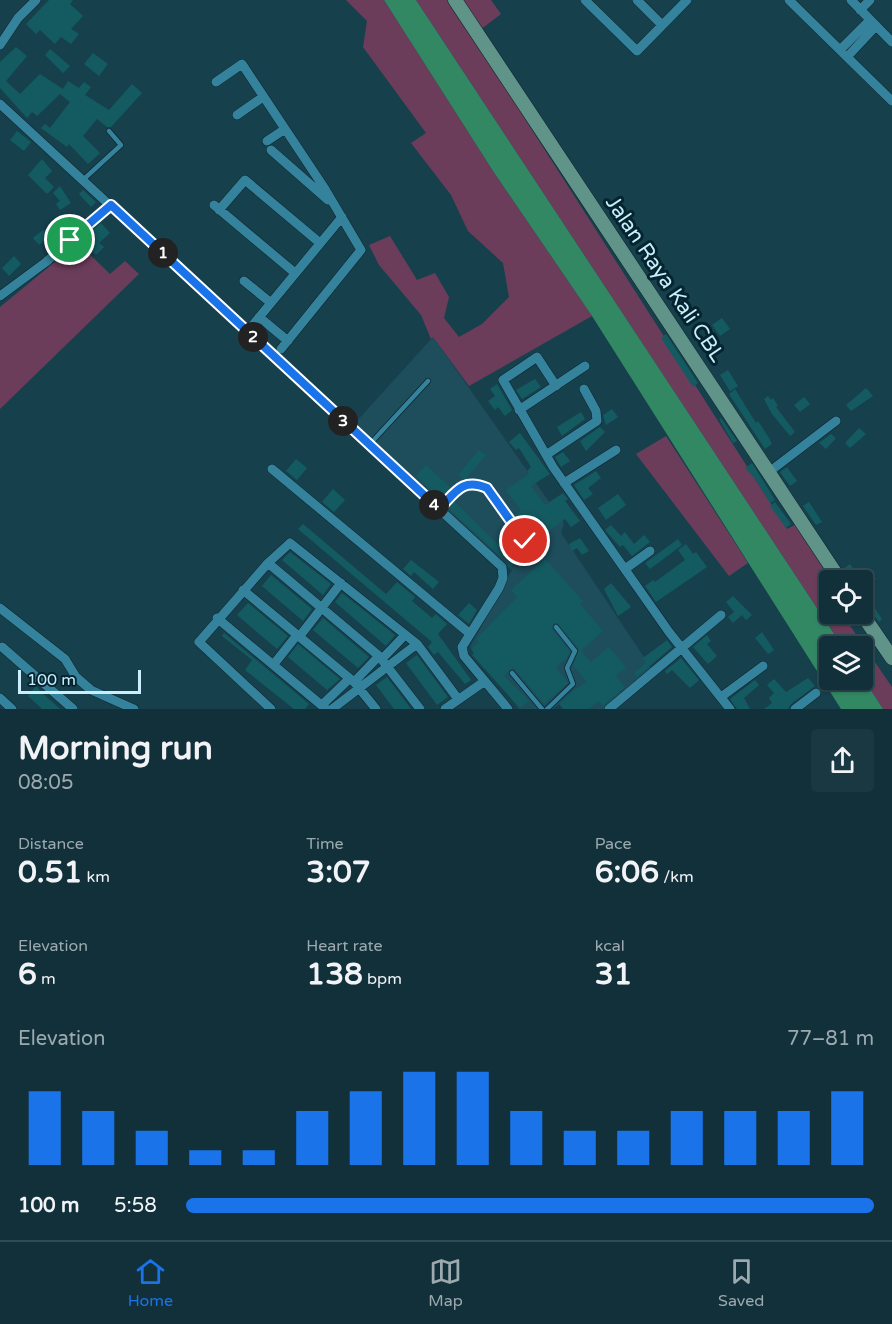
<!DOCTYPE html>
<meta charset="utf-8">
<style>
:root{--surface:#11303a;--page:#1a3842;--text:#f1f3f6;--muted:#9ca9af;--line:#304b54;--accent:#1a73e8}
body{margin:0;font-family:"Varela Round",sans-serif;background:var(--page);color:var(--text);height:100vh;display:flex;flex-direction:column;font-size:22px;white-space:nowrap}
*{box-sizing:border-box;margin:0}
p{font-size:20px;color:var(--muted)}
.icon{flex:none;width:33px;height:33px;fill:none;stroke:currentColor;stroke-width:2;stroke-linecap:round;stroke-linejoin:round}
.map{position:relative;height:709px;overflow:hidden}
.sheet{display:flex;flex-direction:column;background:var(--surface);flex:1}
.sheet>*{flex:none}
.controls{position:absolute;left:819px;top:570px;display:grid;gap:12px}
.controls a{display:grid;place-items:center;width:54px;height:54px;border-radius:6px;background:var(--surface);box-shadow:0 2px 4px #0004,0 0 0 2px var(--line);font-size:30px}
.scale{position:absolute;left:18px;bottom:15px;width:123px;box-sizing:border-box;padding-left:6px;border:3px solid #caeefc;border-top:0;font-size:16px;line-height:21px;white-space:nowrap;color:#caeefc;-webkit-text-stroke:4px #042530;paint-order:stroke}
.pin{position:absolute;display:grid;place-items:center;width:51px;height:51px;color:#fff;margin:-26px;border:3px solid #fff;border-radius:50%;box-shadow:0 2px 6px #0007}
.km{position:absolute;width:30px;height:30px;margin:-15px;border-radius:50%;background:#222;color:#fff;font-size:16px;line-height:30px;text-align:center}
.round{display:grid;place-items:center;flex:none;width:63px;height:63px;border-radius:6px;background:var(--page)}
.summary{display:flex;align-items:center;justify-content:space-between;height:102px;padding:0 18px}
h1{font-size:33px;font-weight:700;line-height:45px}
.figures{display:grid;grid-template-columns:repeat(3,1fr);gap:9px;height:102px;padding:6px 18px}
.figures div{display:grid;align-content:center}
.figures b{font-size:30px;font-weight:700}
.figures small{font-size:16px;font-weight:400}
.figures p{font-size:16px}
.chart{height:168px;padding:12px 18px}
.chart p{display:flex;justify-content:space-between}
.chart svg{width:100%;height:108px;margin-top:6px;stroke:var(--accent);stroke-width:6}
ul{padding:0 18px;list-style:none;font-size:20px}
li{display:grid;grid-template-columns:96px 72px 1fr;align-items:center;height:45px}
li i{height:15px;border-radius:8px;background:var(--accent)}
.dock{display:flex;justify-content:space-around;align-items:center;height:84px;border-top:2px solid var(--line);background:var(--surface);font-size:16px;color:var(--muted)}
.dock a{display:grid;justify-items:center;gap:3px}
.dock .selected{color:var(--accent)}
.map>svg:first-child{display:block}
.built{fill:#1e4d5c}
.green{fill:#6c3d5b}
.water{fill:#338864}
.building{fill:#135b61}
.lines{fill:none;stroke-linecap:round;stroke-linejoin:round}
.lane-casing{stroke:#0c252d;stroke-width:6}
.street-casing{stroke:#0c252d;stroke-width:10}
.secondary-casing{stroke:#0c252d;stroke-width:15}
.lane{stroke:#34829b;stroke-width:4.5}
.street{stroke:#34829b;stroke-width:9}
.secondary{stroke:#619489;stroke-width:14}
.route-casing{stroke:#fff;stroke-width:12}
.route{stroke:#1a73e8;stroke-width:8}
.labels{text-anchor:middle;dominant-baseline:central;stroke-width:6;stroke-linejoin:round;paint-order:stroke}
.street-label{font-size:21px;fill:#caeefc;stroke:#042530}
</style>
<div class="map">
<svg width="892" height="709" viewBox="0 0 892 709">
<rect width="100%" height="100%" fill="#17404d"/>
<path class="built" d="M 433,337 L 564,523 L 561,533 L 656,675 L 612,709 L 583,709 L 571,695 L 553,709 L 519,709 L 470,647 L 512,570 L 354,424 Z"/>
<path class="green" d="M 346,0 L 384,0 L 493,171 L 592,316 L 469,386 L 433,337 L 431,339 L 421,315 L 379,265 L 369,245 L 390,236 L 417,280 L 435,273 L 449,297 L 444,318 L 459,337 L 482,324 L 509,297 L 503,263 L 468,231 L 451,195 L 411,143 L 426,133 L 363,47 L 367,21 Z
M 416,0 L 491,0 L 501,14 L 472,36 L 787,529 L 800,522 L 842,580 L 830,580 L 830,614 L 842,614 L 892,687 L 892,709 L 883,709 L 863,678 L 862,646 L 842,646 Z
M 78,243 L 110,274 L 125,261 L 139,274 L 0,409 L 0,307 Z
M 666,436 L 748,563 L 729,576 L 636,454 Z"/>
<path class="water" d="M 384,0 L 416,0 L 842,646 L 830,646 L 830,680 L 863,678 L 883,709 L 841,709 L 592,316 L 493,171 Z"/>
<path class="building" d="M 49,0 L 73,0 L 70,4 L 83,16 L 71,29 L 79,34 L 71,44 L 61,37 L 55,44 L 40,30 L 36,34 L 26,24 Z
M 16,47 L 27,56 L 6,81 L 20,94 L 40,74 L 63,89 L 68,81 L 79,88 L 84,82 L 91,87 L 85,95 L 109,110 L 132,84 L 142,93 L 111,127 L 107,127 L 97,119 L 83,136 L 100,153 L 88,164 L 69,144 L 67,147 L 41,128 L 45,124 L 50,128 L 70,102 L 60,94 L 37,116 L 32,112 L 27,118 L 0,88 L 0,62 Z
M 50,49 L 70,66 L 63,73 L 45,55 Z
M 93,53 L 108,64 L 99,76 L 84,64 Z
M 17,131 L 31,142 L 24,151 L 10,140 Z
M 42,159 L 52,171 L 45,178 L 54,187 L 47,194 L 28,175 Z
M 60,186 L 71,203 L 60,210 L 56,204 L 60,201 L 53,193 Z
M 83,190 L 96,202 L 91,207 L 79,194 Z
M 101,223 L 110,233 L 99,243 L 104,247 L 96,255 L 81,240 Z
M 43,230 L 49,237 L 39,245 L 33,238 Z
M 14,256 L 21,264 L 9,276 L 2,268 Z
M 722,318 L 730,329 L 720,336 L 712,325 Z
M 666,334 L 698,383 L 693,387 L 661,338 Z
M 728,370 L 738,386 L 730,391 L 720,375 Z
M 535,379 L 541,387 L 522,399 L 516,390 Z
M 497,384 L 512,410 L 505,416 L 498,407 L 495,410 L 488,401 L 495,396 L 490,389 Z
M 866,388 L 873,396 L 851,411 L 846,405 Z
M 735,389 L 756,423 L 758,421 L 769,438 L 772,444 L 765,449 L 729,394 Z
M 768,396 L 771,400 L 773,398 L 778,406 L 776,407 L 795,432 L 790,436 L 772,414 L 764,399 Z
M 804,397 L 810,404 L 800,412 L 794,405 Z
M 612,409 L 618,417 L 606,425 L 603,415 Z
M 581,412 L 585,419 L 562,436 L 557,427 Z
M 721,418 L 737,441 L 733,443 L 719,419 Z
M 600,427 L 605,432 L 586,451 L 580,441 Z
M 859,428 L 866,434 L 850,448 L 845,443 Z
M 520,433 L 550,474 L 531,486 L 545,505 L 563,493 L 568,499 L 565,501 L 580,521 L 571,527 L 565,519 L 542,537 L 532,525 L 526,529 L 515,514 L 521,510 L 506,490 L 529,474 L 527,471 L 531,467 L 519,448 L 516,450 L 509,442 Z
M 831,434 L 836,438 L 826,449 L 819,443 Z
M 479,450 L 486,455 L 465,480 L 458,475 Z
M 563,452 L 570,461 L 561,467 L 555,457 Z
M 296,459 L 307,468 L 297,480 L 286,471 Z
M 752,463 L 775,500 L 770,503 L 756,480 L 745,468 Z
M 426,465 L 452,489 L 441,500 L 416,476 Z
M 787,467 L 797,481 L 790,486 L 780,472 Z
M 596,471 L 601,478 L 588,488 L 593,494 L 584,500 L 574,485 Z
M 333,489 L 345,500 L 334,512 L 322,502 Z
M 618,494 L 626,505 L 606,520 L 598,508 Z
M 453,500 L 516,562 L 509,568 L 507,562 L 452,512 L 448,506 Z
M 775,502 L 791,524 L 786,528 L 770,506 Z
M 809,502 L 822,522 L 816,525 L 803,506 Z
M 303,524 L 386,594 L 397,582 L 415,597 L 412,601 L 432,618 L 436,614 L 447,624 L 438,634 L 471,680 L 465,684 L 438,652 L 434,655 L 428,647 L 432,642 L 298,529 Z
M 611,525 L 621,536 L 625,532 L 634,544 L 644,535 L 650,542 L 632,556 L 623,545 L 620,547 L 605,530 Z
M 580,538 L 589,551 L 582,555 L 577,548 L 572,551 L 569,544 Z
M 678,539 L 682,545 L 650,569 L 645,563 Z
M 686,544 L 693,554 L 696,552 L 707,567 L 656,602 L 645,586 L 653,580 L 655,582 L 685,560 L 678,550 Z
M 290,552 L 331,584 L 323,595 L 282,560 Z
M 545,559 L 583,601 L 580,604 L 603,631 L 581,651 L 591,662 L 609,647 L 626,667 L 616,676 L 625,687 L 603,706 L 599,701 L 588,709 L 563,709 L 559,704 L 575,689 L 587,682 L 573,666 L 579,649 L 557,623 L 553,624 L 552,629 L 570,652 L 566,659 L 556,667 L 568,683 L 544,704 L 513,667 L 504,676 L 529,701 L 520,708 L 472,655 L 474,653 L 471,649 L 479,642 L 476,639 L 517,597 L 511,590 Z
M 411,560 L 439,582 L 433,589 L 414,572 L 411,576 L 403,569 Z
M 850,564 L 860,579 L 858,580 L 849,580 L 843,569 Z
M 271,575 L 312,609 L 303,621 L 262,586 Z
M 611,583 L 631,607 L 618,616 L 604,589 Z
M 864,592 L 882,619 L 879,622 L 869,608 L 862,605 Z
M 342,593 L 395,635 L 386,646 L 335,602 Z
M 733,596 L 752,615 L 746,620 L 742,615 L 733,623 L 728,617 L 734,612 L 726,602 Z
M 248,603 L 288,636 L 277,649 L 237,615 Z
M 469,603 L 477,610 L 469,624 L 458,615 Z
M 323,618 L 369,657 L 358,668 L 313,630 Z
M 762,632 L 774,650 L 768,654 L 755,638 Z
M 224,633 L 309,704 L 305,709 L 294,709 L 245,670 L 252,660 L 222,636 Z
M 707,635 L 711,641 L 707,644 L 717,656 L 708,664 L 693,647 Z
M 667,640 L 672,647 L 637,677 L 634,673 L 646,663 L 643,658 Z
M 298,644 L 340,679 L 327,690 L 288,657 Z
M 417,655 L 448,697 L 437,705 L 406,663 Z
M 681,658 L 699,680 L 690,688 L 672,670 L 667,674 L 665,671 Z
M 387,677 L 411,709 L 394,709 L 376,685 Z
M 808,678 L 815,686 L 791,704 L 788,709 L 764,709 L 772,703 L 769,698 L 774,693 L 767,685 L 774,679 L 786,692 Z
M 755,680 L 759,685 L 744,698 L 750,709 L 737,709 L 730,699 Z
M 36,686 L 41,692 L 60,709 L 42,709 L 28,696 Z"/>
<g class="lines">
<g class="lane-casing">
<path id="lane" d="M 84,179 L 121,145 L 109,131
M 369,445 L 428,381
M 439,509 C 455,493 462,477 487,488 L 525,541
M 512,673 L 542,709
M 547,709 L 573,684 L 567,668 L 575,651 L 556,627"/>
</g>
<g class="street-casing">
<path id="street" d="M 585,0 L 637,51 L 687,0
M 637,0 L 662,25
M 789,0 L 892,101
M 851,0 L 892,42
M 860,10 L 870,0
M 0,45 L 18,18 L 36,0
M 840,50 L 870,20
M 847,57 L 876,26
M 216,82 L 242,64 L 325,189 L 361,250 L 281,349
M 0,104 L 502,567 L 503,578 L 499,588 L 462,647 L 464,656 L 508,709
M 237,115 L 263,97
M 267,141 L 285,129
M 271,150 L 328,200
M 214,205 L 295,273
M 219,210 L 245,180 L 320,243
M 244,281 L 271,303
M 0,296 L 46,262 L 111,205
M 259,317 L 288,341
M 247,332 L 342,217
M 556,386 L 537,357 L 503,380 L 553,467 L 669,632 L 730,709
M 519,410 L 585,366
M 546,455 L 597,421 L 596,411 L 584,389
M 272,469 L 469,633
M 769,472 L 836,421
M 564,483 L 616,450
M 268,563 L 379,656 L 420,709
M 625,569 L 650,551
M 862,586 L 871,579
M 243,590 L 354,682 L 376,709
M 0,608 L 65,659 L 76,677 L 91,690 L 134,709
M 217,618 L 326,709
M 299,637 L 341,583
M 2,647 L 73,709
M 382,659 L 405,635
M 274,664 L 297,635
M 354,682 L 379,656
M 721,697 L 763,666
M 0,698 L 12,709
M 322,705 L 349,679
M 271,709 L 199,642 L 268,563 L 290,543 L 417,644 L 458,699
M 332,709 L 417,644
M 445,709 L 485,681
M 609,709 L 721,615
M 795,709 L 816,693"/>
</g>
<g class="secondary-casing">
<path id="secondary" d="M 455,0 L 840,580
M 862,614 L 892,658"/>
</g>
<use href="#lane" class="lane"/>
<use href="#street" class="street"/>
<use href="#secondary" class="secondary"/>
</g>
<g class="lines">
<g class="route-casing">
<path id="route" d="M 70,240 L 111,205 L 439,509 C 455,493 462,477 487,488 L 525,541"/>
</g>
<use href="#route" class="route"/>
</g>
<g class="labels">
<g class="street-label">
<text transform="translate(665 279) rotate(56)">Jalan Raya Kali CBL</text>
</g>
</g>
</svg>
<div class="controls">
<a><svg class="icon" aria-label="locate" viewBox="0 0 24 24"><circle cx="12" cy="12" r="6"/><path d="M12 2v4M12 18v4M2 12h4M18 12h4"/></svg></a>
<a><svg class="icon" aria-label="layers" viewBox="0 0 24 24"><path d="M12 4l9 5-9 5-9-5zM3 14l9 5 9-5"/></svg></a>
</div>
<div class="scale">100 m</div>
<div class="pin" style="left:70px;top:240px;background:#1e9e55"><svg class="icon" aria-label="arrive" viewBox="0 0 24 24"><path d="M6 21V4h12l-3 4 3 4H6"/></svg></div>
<div class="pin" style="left:525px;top:541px;background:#d93025"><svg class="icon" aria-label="check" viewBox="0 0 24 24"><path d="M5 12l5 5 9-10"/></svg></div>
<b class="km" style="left:163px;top:253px">1</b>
<b class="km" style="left:253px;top:337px">2</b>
<b class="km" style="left:343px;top:421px">3</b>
<b class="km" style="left:434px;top:505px">4</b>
</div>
<section class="sheet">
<div class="summary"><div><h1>Morning run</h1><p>08:05</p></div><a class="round"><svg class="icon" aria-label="share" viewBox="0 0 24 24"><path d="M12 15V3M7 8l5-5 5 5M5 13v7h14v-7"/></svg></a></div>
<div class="figures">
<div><p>Distance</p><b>0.51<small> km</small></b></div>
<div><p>Time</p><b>3:07</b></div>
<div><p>Pace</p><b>6:06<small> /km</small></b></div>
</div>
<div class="figures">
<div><p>Elevation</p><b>6<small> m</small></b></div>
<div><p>Heart rate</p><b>138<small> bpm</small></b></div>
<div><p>kcal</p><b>31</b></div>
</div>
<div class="chart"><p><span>Elevation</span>77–81 m</p>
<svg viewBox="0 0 160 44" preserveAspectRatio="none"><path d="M5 44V14M15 44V22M25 44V30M35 44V38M45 44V38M55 44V22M65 44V14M75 44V6M85 44V6M95 44V22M105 44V30M115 44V30M125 44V22M135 44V22M145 44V22M155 44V14"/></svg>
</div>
<ul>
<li><b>100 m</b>5:58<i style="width:100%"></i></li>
</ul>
</section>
<nav class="dock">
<a class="selected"><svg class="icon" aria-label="home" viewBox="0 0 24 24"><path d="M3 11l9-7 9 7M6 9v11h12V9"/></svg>Home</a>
<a><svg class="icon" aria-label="map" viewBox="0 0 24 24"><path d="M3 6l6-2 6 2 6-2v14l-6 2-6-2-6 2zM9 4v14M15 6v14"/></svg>Map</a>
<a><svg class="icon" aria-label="saved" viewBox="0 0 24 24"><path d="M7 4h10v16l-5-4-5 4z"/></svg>Saved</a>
</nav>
